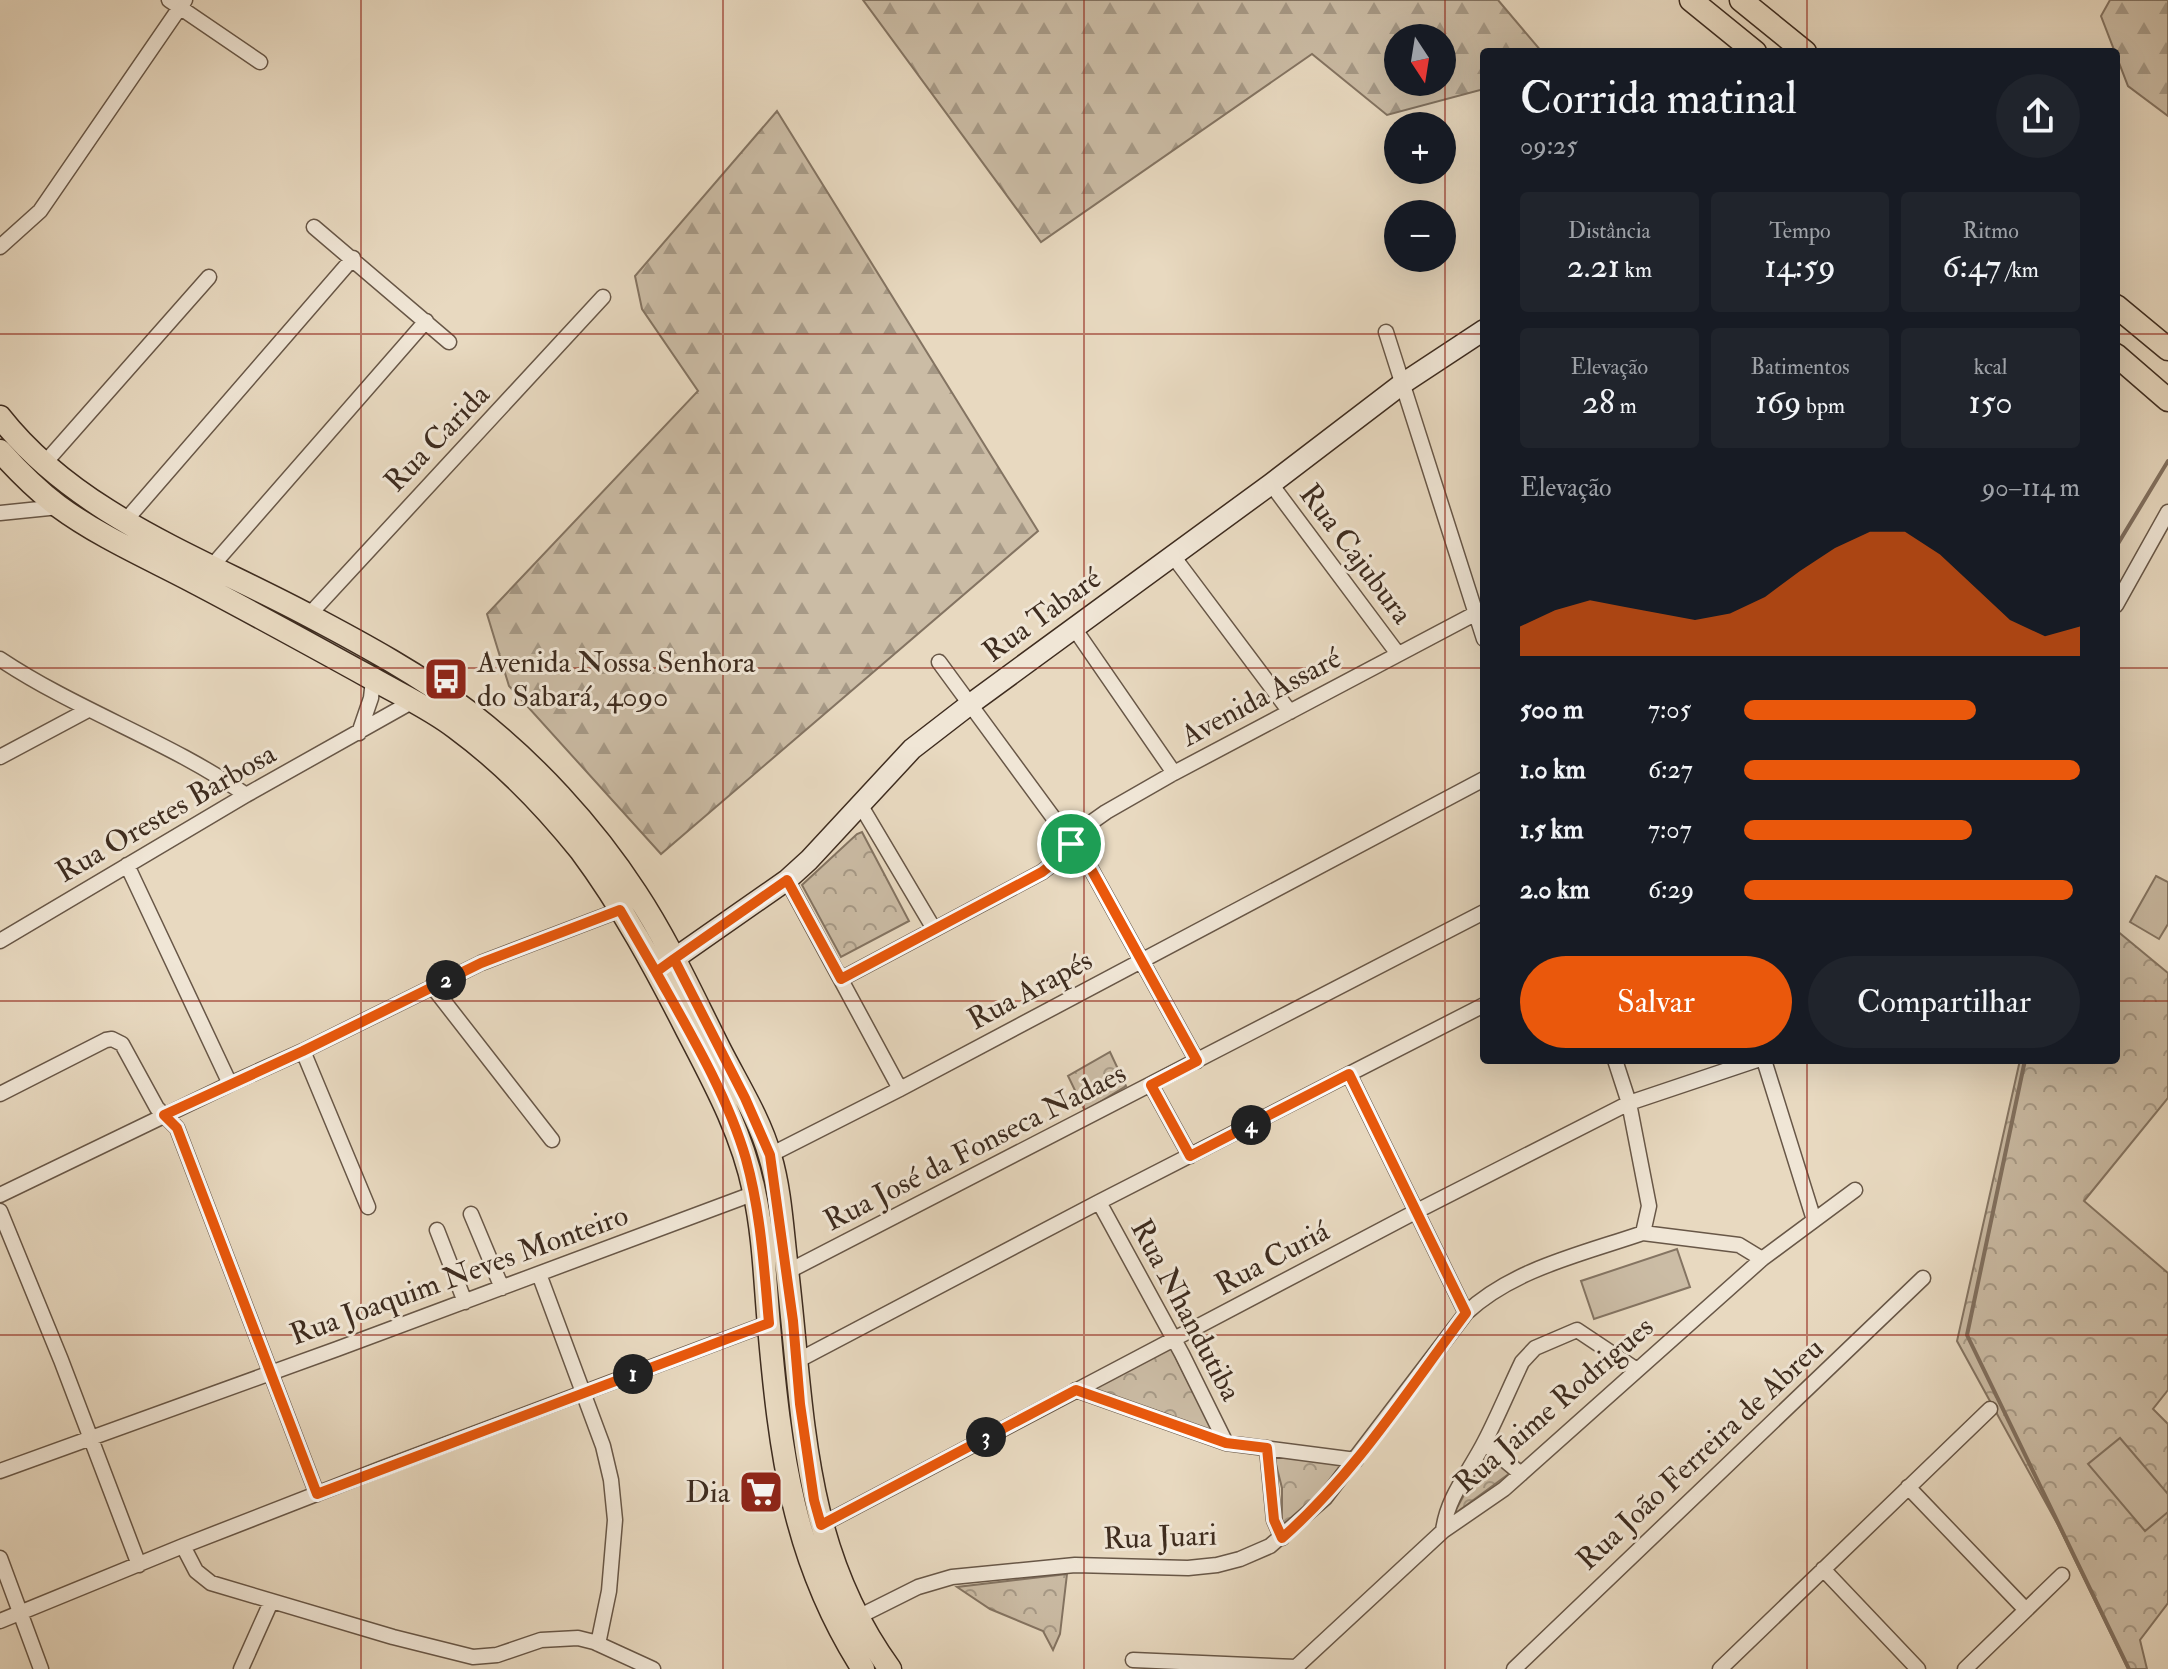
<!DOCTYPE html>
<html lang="pt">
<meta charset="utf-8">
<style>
:root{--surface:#171b24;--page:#20242c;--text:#f1f3f6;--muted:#9ea1a6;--accent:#ea580c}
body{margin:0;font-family:"IM FELL Double Pica",serif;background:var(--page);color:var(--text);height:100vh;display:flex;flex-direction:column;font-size:30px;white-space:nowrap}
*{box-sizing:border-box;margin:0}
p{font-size:26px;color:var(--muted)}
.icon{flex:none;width:44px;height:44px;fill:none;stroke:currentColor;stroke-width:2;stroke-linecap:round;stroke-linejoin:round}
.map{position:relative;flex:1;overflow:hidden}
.side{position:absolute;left:1480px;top:48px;width:640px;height:1016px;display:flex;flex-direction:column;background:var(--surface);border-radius:8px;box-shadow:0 8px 32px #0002}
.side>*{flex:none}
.needle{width:52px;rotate:168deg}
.fabs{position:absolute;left:1384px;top:24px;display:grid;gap:16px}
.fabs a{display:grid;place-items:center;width:72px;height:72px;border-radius:50%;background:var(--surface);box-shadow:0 8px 32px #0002;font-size:40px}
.pin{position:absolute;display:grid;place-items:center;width:68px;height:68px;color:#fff;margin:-34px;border:4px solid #fff;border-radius:50%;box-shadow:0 2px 8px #0007}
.km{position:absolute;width:40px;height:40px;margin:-20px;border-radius:50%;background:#222;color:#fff;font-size:22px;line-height:40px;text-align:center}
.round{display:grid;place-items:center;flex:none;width:84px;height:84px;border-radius:42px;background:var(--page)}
.summary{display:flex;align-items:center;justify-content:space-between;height:136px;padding:0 40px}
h1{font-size:44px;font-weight:600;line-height:60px}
.metrics{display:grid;grid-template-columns:repeat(3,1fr);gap:12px;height:136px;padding:8px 40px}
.metrics div{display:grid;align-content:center;border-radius:8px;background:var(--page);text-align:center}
.metrics b{font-size:34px;font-weight:600}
.metrics small{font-size:22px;font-weight:400}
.metrics p{font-size:22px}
.chart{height:224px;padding:16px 40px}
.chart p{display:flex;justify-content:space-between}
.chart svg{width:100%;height:144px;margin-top:8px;fill:var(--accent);opacity:.7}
.cta{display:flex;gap:16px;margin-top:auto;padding:16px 40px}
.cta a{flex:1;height:92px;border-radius:48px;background:var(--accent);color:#fff;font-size:32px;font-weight:600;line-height:92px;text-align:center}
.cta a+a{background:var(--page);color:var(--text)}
ul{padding:0 40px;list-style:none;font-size:26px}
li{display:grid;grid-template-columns:128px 96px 1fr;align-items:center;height:60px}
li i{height:20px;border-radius:10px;background:var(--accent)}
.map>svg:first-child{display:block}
.forest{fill:url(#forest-firs);stroke:#847462;stroke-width:2;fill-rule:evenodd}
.park{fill:url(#park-crowns);stroke:#847462;stroke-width:2}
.pitch{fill:#cbbca5;stroke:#847462;stroke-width:2}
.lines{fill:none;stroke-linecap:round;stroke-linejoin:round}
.stream{stroke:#81705f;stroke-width:4}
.street-casing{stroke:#685747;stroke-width:17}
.secondary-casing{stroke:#3e2c1f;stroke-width:23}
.primary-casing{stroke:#3e2c1f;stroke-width:25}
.street{stroke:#f0e6d6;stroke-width:14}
.secondary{stroke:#f0e6d6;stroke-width:20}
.primary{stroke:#e8d9c0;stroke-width:22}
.route-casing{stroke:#fff;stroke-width:16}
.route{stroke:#ea580c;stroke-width:10}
.grid{fill:none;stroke:#8f2418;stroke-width:2;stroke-opacity:0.55}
.labels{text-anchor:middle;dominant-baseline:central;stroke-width:6;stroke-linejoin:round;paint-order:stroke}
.street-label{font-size:30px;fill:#3e2c1f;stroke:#f0e6d6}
.poi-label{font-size:30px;fill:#3e2c1f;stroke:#f0e6d6;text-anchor:start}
</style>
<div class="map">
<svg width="2168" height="1669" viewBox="0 0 2168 1669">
<defs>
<pattern id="forest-firs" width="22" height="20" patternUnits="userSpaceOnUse" patternTransform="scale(2)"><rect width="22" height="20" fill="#cbbca5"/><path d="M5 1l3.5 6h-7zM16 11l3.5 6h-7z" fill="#a69986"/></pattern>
<pattern id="park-crowns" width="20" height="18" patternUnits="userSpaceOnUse" patternTransform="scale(2)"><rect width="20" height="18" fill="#cbbca5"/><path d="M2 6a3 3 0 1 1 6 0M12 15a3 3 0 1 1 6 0" fill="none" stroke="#a69986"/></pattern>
</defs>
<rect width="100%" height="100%" fill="#e8d9c0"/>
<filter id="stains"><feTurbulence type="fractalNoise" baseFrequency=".0025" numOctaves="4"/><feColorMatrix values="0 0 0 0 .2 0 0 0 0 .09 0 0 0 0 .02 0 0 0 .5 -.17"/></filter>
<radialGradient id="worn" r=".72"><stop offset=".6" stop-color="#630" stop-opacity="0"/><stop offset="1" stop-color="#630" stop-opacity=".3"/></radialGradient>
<path class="forest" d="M 863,0 L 1498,0 L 1542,52 L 1484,52 L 1484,89 L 1387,115 L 1312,54 L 1041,242 ZM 1442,38 L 1442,82 L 1398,82 L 1398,38 Z
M 2110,0 L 2168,0 L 2168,116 L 2128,86 L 2101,16 Z
M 777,111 L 1038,531 L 661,854 L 509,686 L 487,614 L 698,391 L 642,309 L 635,276 Z"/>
<path class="park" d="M 862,832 L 909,921 L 841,957 L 802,885 L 857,834 Z
M 2116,930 L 2168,973 L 2168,1098 L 2084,1201 L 2168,1273 L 2168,1390 L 2153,1409 L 2168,1424 L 2168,1603 L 2140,1640 L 2147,1669 L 2128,1669 L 2058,1525 L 1957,1341 L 2020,1060 L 2116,1060 Z
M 1110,1052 L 1126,1086 L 1085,1111 L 1068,1076 Z
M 1170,1346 L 1214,1434 L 1169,1415 L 1090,1389 Z
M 1273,1453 L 1289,1458 L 1345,1464 L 1321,1493 L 1282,1528 L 1282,1488 Z
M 1487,1453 L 1510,1473 L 1453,1515 Z
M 1067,1574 L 1060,1634 L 1053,1650 L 1043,1631 L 990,1609 L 957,1587 Z"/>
<path class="pitch" d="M 2156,876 L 2168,882 L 2168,924 L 2159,939 L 2130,922 Z
M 1677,1249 L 1690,1287 L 1594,1319 L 1581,1281 Z
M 2120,1438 L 2168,1494 L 2168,1512 L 2145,1531 L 2088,1464 Z"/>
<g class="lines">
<path class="stream" d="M 2116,547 L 2168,461
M 2025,1060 L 1967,1335 L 2129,1669"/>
<g class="street-casing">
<path id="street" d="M 169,0 L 260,62
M 314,227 L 449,342
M 0,247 L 40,211 L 185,0
M 1386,332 L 1484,639
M 43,465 L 209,277
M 1271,484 L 1398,654
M 0,513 L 59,507
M 126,520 L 353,258
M 1173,556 L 1290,712
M 212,566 L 426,321
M 2116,605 L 2168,512
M 309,615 L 603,297
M 1074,628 L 1174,773
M 0,659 C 78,711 171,742 246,795
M 939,662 L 1091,869 L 1197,1061
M 359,733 L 371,698 L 373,680
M 0,757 L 88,710
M 861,806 L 934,929
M 127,865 L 230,1084
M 787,880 L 900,1089
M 0,941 L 246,795 L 415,700
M 841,979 L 1042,872 L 1060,858 L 1089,824 L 1106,812 L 1174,773 L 1484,609
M 432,986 L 552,1140
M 303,1051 L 368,1207
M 1764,1060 L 1814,1220
M 1349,1074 L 1466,1313
M 1151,1085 L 1190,1156
M 0,1094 L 106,1040 L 112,1039 L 122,1044 L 157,1108 L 177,1128 L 317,1494
M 770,1155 L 900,1089 L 1484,779
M 0,1195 L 230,1084 L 303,1051 L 481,963 L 620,910
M 1099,1202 L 1182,1354 L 1226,1443
M 0,1211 L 61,1360 L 139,1565
M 471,1214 L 502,1288
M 437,1230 L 465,1302
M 1643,1233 L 1739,1245 L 1762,1259
M 787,1272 L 1484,912
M 539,1274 L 603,1446 L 611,1480 L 615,1520 L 609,1591 L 598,1644
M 797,1361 L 1099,1202 L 1484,1005
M 1076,1390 L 1226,1443 L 1356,1460
M 1484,1443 L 1521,1474
M 1267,1448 L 1274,1520 L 1282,1538
M 0,1471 L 337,1349 L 755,1193
M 1908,1487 L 2026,1610
M 821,1525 L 1417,1211 L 1629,1103 L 1757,1060
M 1443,1531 C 1447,1497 1470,1471 1485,1441 C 1498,1416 1509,1389 1522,1362 L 1535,1348 L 1577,1330 L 1637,1370
M 183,1546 L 196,1571 L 211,1583 L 393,1637 L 473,1657 L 497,1655 L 541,1640 L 578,1638 L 594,1642 L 653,1669
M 0,1558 L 41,1669
M 1823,1569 L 1918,1669
M 858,1617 L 918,1587 L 952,1577 L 1075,1565 L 1188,1568 L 1217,1565 L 1240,1559 L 1270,1546 L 1325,1498 L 1466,1313 C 1513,1269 1582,1254 1643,1233 L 1649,1206 L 1629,1103 L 1615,1060
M 0,1621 L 183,1546 L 383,1468 L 769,1323
M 1133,1660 L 1296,1667
M 241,1669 L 271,1602
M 1294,1669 L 1443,1531 L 1504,1489 L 1762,1259 L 1855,1190
M 1514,1669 L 1923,1278
M 1720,1669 L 1990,1409
M 1965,1669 L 2062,1575"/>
</g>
<g class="secondary-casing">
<path id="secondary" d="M 661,968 L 787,880 L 809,860 L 912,749 L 969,705 L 1271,484 L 1402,384 L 1484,330"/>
</g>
<g class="primary-casing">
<path id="primary" d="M 1691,0 L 1755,52
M 1741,0 L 1805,52
M 2116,306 L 2168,349
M 2116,355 L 2168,400
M 0,417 C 77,515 201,558 308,615 C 363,644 420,675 470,713 C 533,762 592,825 636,893 C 669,943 694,999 721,1052 C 738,1085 760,1120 770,1156 C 780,1189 782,1227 786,1261 C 804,1407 799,1544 890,1669
M 0,451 C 18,471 37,490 58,506 C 100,537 151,559 198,584 C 257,615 315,647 373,679 C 401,695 430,708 456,728 C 502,762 545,806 581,851 C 622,906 656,969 687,1030 C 714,1082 742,1133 754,1191 C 764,1236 765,1282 769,1326 C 780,1452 793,1560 863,1669"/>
</g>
<use href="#street" class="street"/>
<use href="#secondary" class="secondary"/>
<use href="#primary" class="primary"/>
</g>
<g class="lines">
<g class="route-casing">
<path id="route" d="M 1071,844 L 1060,858 L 1042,872 L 841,979 L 787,880 L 674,959 L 656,972 C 689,1031 727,1094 746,1159 C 761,1213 764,1268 769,1323 L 317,1494 L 177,1128 L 164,1115 L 303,1051 L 481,963 L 620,910 L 656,972 L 674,959 L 745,1098 L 770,1155 L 793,1321 L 800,1404 L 814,1500 L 821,1525 L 1076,1390 L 1226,1443 L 1267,1448 L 1274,1520 L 1282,1538 C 1355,1474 1408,1390 1466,1313 L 1349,1074 L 1190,1156 L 1151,1085 L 1197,1061 L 1091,869 L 1071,844"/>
</g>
<use href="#route" class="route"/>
</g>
<path class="grid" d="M 361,0 L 361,1669M 723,0 L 723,1669M 1084,0 L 1084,1669M 1445,0 L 1445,1669M 1807,0 L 1807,52M 0,334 L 1484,334M 2116,334 L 2168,334M 0,668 L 1484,668M 2116,668 L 2168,668M 0,1001 L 1484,1001M 2116,1001 L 2168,1001M 1807,1060 L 1807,1669M 0,1335 L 2168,1335"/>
<defs>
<g id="bus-square" transform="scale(2.3)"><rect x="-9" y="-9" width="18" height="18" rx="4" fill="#8f2418" stroke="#f0e6d6"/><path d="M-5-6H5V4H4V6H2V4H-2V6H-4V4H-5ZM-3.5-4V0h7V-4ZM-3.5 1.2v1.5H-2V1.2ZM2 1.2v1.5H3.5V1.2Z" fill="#fff"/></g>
<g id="supermarket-square" transform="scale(2.3)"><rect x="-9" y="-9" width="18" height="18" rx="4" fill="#8f2418" stroke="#f0e6d6"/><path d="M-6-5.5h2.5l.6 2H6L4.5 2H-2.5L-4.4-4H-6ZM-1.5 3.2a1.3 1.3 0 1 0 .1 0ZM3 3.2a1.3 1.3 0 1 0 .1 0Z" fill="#fff"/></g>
</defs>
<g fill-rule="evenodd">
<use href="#bus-square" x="446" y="679"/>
<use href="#supermarket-square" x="761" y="1492"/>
</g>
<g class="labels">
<g class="street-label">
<text transform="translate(437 438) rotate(-46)">Rua Carida</text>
<text transform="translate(1356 554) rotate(53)">Rua Cajubura</text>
<text transform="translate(1042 615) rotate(-36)">Rua Tabaré</text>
<text transform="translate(1261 697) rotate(-28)">Avenida Assaré</text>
<text transform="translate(166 813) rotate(-30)">Rua Orestes Barbosa</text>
<text transform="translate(1030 990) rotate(-28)">Rua Arapés</text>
<text transform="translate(975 1147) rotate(-27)">Rua José da Fonseca Nadaes</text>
<text transform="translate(1272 1258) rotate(-28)">Rua Curiá</text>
<text transform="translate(459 1275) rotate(-20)">Rua Joaquim Neves Monteiro</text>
<text transform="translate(1186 1310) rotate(62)">Rua Nhandutiba</text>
<text transform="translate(1554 1405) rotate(-41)">Rua Jaime Rodrigues</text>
<text transform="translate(1700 1454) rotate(-43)">Rua João Ferreira de Abreu</text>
<text transform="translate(1160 1537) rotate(-2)">Rua Juari</text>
</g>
<g class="poi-label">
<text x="477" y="662">Avenida Nossa Senhora<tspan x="477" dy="34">do Sabará, 4090</tspan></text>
<text x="730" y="1492" text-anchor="end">Dia</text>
</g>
</g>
<rect width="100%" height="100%" filter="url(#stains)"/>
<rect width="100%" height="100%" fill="url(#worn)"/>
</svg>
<div class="fabs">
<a><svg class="needle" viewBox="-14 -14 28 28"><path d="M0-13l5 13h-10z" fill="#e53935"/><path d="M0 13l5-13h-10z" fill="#9ea1a6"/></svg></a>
<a>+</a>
<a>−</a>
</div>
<div class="pin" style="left:1071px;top:844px;background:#1e9e55"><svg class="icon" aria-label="arrive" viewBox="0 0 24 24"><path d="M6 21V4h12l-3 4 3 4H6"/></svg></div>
<b class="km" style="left:633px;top:1374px">1</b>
<b class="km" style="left:446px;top:980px">2</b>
<b class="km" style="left:986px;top:1437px">3</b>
<b class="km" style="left:1251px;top:1125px">4</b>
<section class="side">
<div class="summary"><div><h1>Corrida matinal</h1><p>09:25</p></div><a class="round"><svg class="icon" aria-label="share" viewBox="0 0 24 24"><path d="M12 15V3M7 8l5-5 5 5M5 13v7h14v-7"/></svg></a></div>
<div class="metrics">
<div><p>Distância</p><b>2.21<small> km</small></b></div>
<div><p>Tempo</p><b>14:59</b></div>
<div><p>Ritmo</p><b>6:47<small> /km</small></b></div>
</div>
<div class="metrics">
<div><p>Elevação</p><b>28<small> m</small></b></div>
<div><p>Batimentos</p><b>169<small> bpm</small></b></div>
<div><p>kcal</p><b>150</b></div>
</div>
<div class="chart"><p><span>Elevação</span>90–114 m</p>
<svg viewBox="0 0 160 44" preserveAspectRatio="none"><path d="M0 44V35L10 30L20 27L30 29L40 31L50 33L60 31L70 26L80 18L90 11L100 6L110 6L120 13L130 23L140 33L150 38L160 35V44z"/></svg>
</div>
<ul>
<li><b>500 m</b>7:05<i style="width:69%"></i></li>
<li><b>1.0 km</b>6:27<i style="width:100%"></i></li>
<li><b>1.5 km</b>7:07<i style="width:68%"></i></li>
<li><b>2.0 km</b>6:29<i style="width:98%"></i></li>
</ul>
<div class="cta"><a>Salvar</a><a>Compartilhar</a></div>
</section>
</div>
